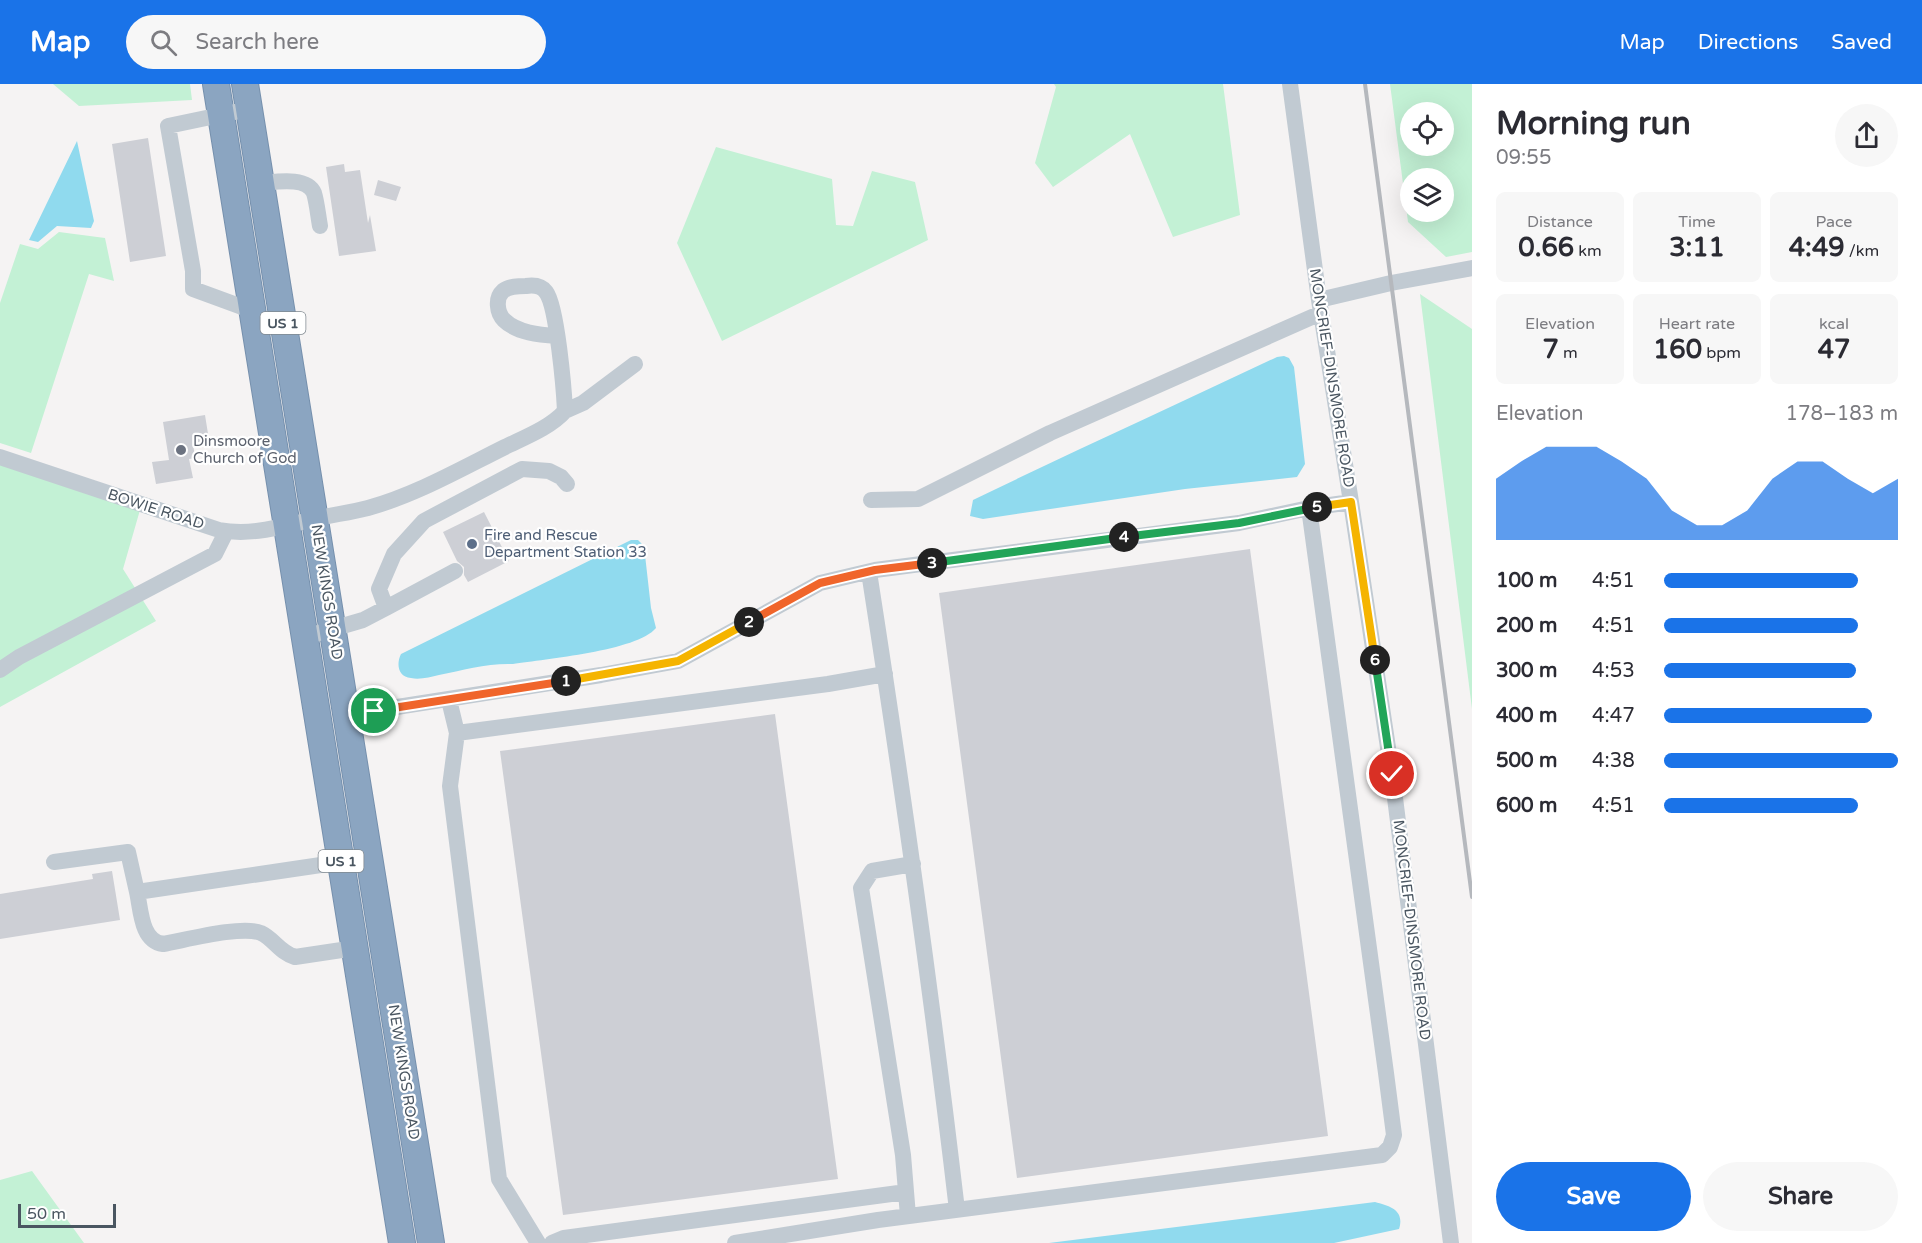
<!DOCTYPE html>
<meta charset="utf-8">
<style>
:root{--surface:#fff;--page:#f7f7f7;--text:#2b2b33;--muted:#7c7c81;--accent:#1a73e8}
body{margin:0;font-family:"Varela Round",sans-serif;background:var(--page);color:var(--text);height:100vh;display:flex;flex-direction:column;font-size:22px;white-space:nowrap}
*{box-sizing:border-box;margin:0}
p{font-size:20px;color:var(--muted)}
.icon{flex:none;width:33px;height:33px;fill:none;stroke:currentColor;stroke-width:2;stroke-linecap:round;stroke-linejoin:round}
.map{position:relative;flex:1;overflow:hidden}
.details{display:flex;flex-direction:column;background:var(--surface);width:450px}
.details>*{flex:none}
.buttons{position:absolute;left:1400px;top:18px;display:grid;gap:12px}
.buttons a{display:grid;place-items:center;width:54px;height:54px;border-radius:50%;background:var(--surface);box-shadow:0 6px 24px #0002;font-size:30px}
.scale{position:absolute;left:18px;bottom:15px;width:98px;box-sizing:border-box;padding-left:6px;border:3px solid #4a5661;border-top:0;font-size:16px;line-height:21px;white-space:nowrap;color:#4a5661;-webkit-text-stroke:4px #fff;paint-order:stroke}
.pin{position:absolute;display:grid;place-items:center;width:51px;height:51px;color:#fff;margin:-26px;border:3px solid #fff;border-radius:50%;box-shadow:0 2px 6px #0007}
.km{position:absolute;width:30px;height:30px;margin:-15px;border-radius:50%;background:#222;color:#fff;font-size:16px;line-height:30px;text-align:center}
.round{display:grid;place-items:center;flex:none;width:63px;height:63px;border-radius:32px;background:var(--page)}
.overview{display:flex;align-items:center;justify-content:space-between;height:102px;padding:0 24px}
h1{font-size:33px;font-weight:700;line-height:45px}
.figures{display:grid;grid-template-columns:repeat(3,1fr);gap:9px;height:102px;padding:6px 24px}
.figures div{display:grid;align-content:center;border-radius:9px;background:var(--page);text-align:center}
.figures b{font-size:26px;font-weight:700}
.figures small{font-size:16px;font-weight:400}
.figures p{font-size:16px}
.chart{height:168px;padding:12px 24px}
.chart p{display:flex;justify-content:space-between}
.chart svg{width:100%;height:108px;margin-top:6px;fill:var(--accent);opacity:.7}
.button{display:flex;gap:12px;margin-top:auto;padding:12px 24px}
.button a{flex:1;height:69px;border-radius:36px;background:var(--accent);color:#fff;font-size:24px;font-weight:700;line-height:69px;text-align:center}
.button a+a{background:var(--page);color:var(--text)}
ul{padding:0 24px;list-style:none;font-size:20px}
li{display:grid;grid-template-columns:96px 72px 1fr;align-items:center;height:45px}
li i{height:15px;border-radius:8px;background:var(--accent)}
header{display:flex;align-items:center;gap:36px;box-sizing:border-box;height:84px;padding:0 30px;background:var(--accent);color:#fff}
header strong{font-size:28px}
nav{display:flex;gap:33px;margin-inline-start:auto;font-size:21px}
.search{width:420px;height:54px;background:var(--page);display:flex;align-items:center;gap:15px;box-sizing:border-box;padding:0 21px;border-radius:33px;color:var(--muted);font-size:22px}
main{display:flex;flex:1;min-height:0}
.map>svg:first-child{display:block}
.green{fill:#c3f1d5;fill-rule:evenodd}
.water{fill:#90daee}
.building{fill:#cdcfd5}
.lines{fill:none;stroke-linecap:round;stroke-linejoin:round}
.highway-casing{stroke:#7690ad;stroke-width:28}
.minor{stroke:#c1cad2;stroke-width:16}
.highway{stroke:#8ba5c1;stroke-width:26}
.rail{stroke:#b5b8bd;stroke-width:4}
.split-1-casing{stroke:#fff;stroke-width:12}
.split-2-casing{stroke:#fff;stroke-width:12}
.split-3-casing{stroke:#fff;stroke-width:12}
.split-4-casing{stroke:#fff;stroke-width:12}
.split-5-casing{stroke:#fff;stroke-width:12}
.split-6-casing{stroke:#fff;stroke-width:12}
.split-7-casing{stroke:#fff;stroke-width:12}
.split-1{stroke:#f0652b;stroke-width:8}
.split-2{stroke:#f5b400;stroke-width:8}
.split-3{stroke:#f0652b;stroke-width:8}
.split-4{stroke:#22a559;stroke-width:8}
.split-5{stroke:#22a559;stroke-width:8}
.split-6{stroke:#f5b400;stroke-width:8}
.split-7{stroke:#22a559;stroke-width:8}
.worship-dot{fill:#6b7280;stroke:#fff;stroke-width:2}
.service-dot{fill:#5c6f8a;stroke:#fff;stroke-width:2}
.labels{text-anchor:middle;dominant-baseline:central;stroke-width:4.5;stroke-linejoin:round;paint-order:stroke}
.shield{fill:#fff;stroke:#808990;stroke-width:1.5}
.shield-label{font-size:14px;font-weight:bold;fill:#4a5661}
.street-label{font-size:15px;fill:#4a5661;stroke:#fff}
.worship-label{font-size:15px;fill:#5b616d;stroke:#fff;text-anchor:start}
.service-label{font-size:15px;fill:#4e5e75;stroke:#fff;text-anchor:start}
</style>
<header>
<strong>Map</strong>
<div class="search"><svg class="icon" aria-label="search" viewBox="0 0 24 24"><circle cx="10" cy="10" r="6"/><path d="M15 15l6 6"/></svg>Search here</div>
<nav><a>Map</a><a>Directions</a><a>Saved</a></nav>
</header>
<main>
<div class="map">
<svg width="1472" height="1159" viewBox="0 0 1472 1159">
<rect width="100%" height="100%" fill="#f5f3f3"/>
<path class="green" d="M 53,0 L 190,0 L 192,16 L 79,22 Z
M 1054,0 L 1223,0 L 1240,131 L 1173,153 L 1130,50 L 1053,103 L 1035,79 L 1056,3 Z
M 1390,0 L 1472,0 L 1472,168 L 1446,173 L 1408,138 ZM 1410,28 L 1443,28 L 1443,62 L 1410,62 ZM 1410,94 L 1443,94 L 1443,128 L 1410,128 Z
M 716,63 L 832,95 L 836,141 L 853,142 L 872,87 L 915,98 L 928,156 L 722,257 L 677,159 Z
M 59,148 L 105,154 L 114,197 L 89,190 L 31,369 L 0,359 L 0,219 L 20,160 L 38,165 Z
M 1420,210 L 1472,245 L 1472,625 Z
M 0,380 L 140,426 L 123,485 L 156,537 L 0,623 Z
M 32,1087 L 84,1159 L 0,1159 L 0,1096 Z"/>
<path class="water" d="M 77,57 L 94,137 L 91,144 L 57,142 L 38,158 L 29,156 Z
M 1284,272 L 1289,274 L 1294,283 L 1305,380 L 1297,393 L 1185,405 L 983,435 L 970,432 L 973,416 C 1074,367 1176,321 1277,273 Z
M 631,456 L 638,456 L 644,462 L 651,524 L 656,544 C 637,567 545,575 513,580 C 488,579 463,586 439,591 C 430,593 420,596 411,594 C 398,593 396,580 401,570 Z
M 1375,1118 C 1390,1122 1405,1126 1399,1145 L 1334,1159 L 1049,1159 Z"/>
<path class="building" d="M 148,54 L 166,172 L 130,178 L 112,60 Z
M 344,80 L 345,88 L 360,86 L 368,139 L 370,131 L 376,167 L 339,172 L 326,83 Z
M 378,96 L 401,103 L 396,117 L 374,111 Z
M 205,331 L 209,356 L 193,359 L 195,374 L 189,375 L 193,394 L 156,400 L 152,378 L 169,376 L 163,338 Z
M 484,428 L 509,477 L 468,498 L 464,491 L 464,483 L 457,477 L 443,448 Z
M 1250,465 L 1328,1052 L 1017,1094 L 939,509 Z
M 775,630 L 838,1095 L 563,1131 L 500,667 Z
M 112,787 L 120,836 L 0,855 L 0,810 L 93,795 L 92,790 Z"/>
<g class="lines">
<g class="highway-casing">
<path id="highway" d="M 216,0 L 402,1159
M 245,0 L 431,1159"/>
</g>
<path class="minor" d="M 1290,0 L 1319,216 L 1351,418 L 1392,690 L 1451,1159
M 249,25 L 168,42 L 193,187 L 193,205 L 253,227
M 261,99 C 275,98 307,92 314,109 C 317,119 318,131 320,142
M 1319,216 L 1391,199 L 1472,184
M 565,327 L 583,319 L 635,280
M 0,373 L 219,446 C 251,452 279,443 310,436 C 329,431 349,429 368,424 C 415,411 459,386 503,364 C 523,354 550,344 565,327 C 564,306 557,222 546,208 C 541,201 533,201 526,202 C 519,202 509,202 503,207 C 495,214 497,229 504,236 C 517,249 540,251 557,252
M 871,416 L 918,415 L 1050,349 L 1321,229
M 869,488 C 902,700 932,912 957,1126
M 386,524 L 455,487
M 305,553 L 363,536 L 386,524 L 379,505 L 394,470 L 424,437 L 522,385 L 549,387 L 561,393 L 567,400
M 0,586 L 19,573 L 215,470 L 226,448
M 449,616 L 457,649 L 450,702 L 499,1095 L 538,1159
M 346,631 L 601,591 L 678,577 L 820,499 L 875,486 L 1239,439 L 1309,424
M 457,649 L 828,600 L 885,590
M 54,778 L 128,768 L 137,808 L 341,778
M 137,808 C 141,826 141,857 163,860 C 186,856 242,841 261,849 C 274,855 279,868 295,873 L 355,864
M 908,1132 L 903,1071 L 861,804 L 872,787 L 913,780
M 552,1159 L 564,1154 L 906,1108
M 735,1159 L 878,1136 L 1382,1071 L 1390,1063 L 1394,1051 L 1386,989 L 1309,424 L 1351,418"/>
<use href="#highway" class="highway"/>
<path class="rail" d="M 1365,0 L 1472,813"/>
</g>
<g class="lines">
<g class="split-1-casing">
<path id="split-1" d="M 374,627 L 566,597"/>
</g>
<g class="split-2-casing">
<path id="split-2" d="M 566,597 L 678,577 L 749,538"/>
</g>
<g class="split-3-casing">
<path id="split-3" d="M 749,538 L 820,499 L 875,486 L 932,479"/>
</g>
<g class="split-4-casing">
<path id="split-4" d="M 932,479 L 1124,453"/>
</g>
<g class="split-5-casing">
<path id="split-5" d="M 1124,453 L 1239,439 L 1317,423"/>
</g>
<g class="split-6-casing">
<path id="split-6" d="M 1317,423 L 1351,418 L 1375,576"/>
</g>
<g class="split-7-casing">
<path id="split-7" d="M 1375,576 L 1392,690"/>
</g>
<use href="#split-1" class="split-1"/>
<use href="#split-2" class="split-2"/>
<use href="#split-3" class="split-3"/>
<use href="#split-4" class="split-4"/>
<use href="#split-5" class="split-5"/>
<use href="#split-6" class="split-6"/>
<use href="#split-7" class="split-7"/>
</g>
<circle class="worship-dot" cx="181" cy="366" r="6"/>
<circle class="service-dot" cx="472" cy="460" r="6"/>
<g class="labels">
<g class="shield">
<rect x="260.5" y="228" width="45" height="22" rx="4.5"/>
<rect x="318.5" y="766" width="45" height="22" rx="4.5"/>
</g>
<g class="shield-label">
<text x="283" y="239">US 1</text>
<text x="341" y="777">US 1</text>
</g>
<g class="street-label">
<text transform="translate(1332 294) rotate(81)">MONCRIEF-DINSMORE ROAD</text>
<text transform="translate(156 425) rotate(18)">BOWIE ROAD</text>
<text transform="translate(327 508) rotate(81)">NEW KINGS ROAD</text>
<text transform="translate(1412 846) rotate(83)">MONCRIEF-DINSMORE ROAD</text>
<text transform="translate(404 988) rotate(81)">NEW KINGS ROAD</text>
</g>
<g class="worship-label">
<text x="193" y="357">Dinsmoore<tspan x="193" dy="17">Church of God</tspan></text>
</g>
<g class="service-label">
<text x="484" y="451">Fire and Rescue<tspan x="484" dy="17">Department Station 33</tspan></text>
</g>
</g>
</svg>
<div class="buttons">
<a><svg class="icon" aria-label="locate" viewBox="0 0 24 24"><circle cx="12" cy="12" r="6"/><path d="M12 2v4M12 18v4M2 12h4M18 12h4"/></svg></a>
<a><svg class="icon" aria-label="layers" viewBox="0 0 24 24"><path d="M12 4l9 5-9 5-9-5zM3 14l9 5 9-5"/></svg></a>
</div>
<div class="scale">50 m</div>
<div class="pin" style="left:374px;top:627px;background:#1e9e55"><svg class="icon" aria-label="arrive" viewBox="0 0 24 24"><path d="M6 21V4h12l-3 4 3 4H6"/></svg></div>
<div class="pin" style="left:1392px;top:690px;background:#d93025"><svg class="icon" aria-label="check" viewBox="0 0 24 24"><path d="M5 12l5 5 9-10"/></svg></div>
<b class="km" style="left:566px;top:597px">1</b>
<b class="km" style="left:749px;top:538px">2</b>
<b class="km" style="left:932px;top:479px">3</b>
<b class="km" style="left:1124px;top:453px">4</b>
<b class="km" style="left:1317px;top:423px">5</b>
<b class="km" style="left:1375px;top:576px">6</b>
</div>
<section class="details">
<div class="overview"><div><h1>Morning run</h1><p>09:55</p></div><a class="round"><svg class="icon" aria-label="share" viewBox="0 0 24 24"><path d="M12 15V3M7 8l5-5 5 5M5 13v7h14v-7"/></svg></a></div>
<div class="figures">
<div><p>Distance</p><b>0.66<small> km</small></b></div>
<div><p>Time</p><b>3:11</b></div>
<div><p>Pace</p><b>4:49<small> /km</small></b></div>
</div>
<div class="figures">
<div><p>Elevation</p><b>7<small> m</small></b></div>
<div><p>Heart rate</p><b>160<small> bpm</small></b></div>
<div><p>kcal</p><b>47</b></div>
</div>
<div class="chart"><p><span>Elevation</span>178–183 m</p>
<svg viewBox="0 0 160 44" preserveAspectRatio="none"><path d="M0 44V19L10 12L20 6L30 6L40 6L50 12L60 19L70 32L80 38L90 38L100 32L110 19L120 12L130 12L140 19L150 25L160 19V44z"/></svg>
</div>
<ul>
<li><b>100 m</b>4:51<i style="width:83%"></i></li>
<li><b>200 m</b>4:51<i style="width:83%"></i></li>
<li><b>300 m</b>4:53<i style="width:82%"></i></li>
<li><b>400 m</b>4:47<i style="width:89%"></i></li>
<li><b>500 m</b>4:38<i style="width:100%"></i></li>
<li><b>600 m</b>4:51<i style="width:83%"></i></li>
</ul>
<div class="button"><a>Save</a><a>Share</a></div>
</section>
</main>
